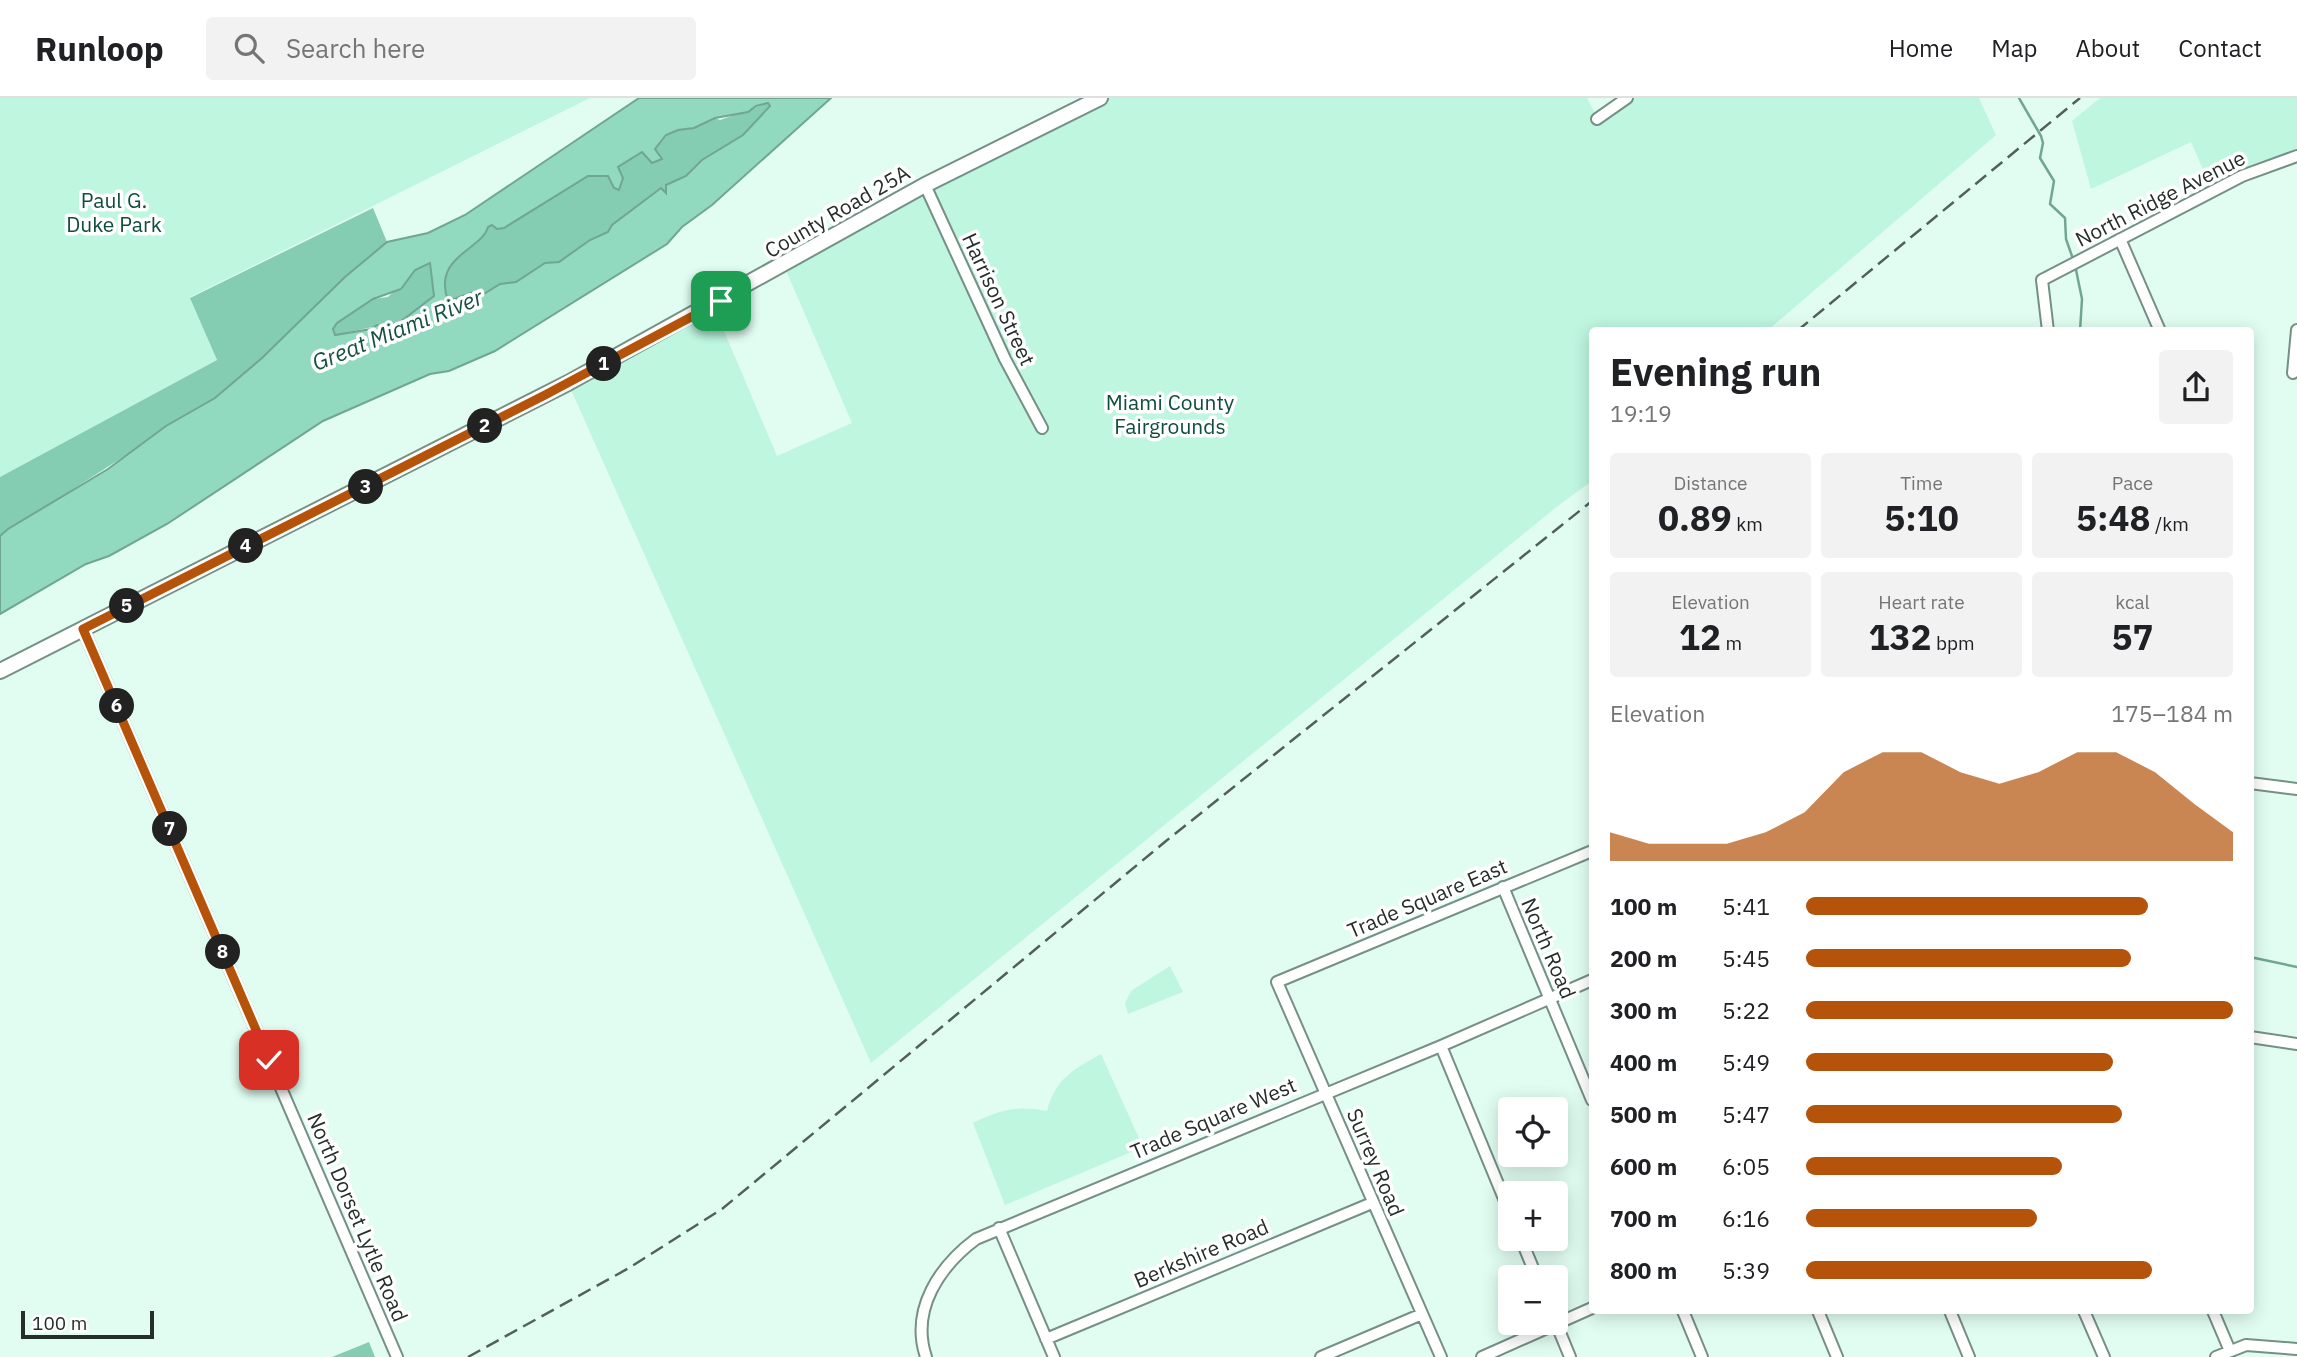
<!DOCTYPE html>
<meta charset="utf-8">
<style>
:root{--surface:#fff;--page:#f2f2f2;--text:#202124;--muted:#757577;--line:#e0e0e0;--accent:#b45309}
body{margin:0;font-family:"IBM Plex Sans",sans-serif;background:var(--page);color:var(--text);height:100vh;display:flex;flex-direction:column;font-size:26px;white-space:nowrap}
*{box-sizing:border-box;margin:0}
p{font-size:23px;color:var(--muted)}
.icon{flex:none;width:38px;height:38px;fill:none;stroke:currentColor;stroke-width:2;stroke-linecap:round;stroke-linejoin:round}
.map{position:relative;flex:1;overflow:hidden}
.details{position:absolute;left:1589px;top:229px;width:665px;height:987px;display:flex;flex-direction:column;background:var(--surface);border-radius:7px;box-shadow:0 4px 18px #0003}
.details>*{flex:none}
.buttons{position:absolute;left:1498px;top:999px;display:grid;gap:14px}
.buttons a{display:grid;place-items:center;width:70px;height:70px;border-radius:7px;background:var(--surface);box-shadow:0 4px 18px #0003;font-size:35px}
.scale{position:absolute;left:21px;bottom:18px;width:133px;box-sizing:border-box;padding-left:7px;border:4px solid #242e2a;border-top:0;font-size:19px;line-height:24px;white-space:nowrap;color:#242e2a;-webkit-text-stroke:5px #fff;paint-order:stroke}
.pin{position:absolute;display:grid;place-items:center;width:60px;height:60px;color:#fff;margin:-30px;border-radius:14px;box-shadow:0 4px 10px #0006}
.km{position:absolute;width:35px;height:35px;margin:-18px;border-radius:50%;background:#222;color:#fff;font-size:19px;line-height:35px;text-align:center}
.round{display:grid;place-items:center;flex:none;width:74px;height:74px;border-radius:7px;background:var(--page)}
.summary{display:flex;align-items:center;justify-content:space-between;height:119px;padding:0 21px}
h1{font-size:38px;font-weight:800;line-height:52px}
.stats{display:grid;grid-template-columns:repeat(3,1fr);gap:10px;height:119px;padding:7px 21px}
.stats div{display:grid;align-content:center;border-radius:7px;background:var(--page);text-align:center}
.stats b{font-size:35px;font-weight:800}
.stats small{font-size:19px;font-weight:400}
.stats p{font-size:19px}
.chart{height:196px;padding:14px 21px}
.chart p{display:flex;justify-content:space-between}
.chart svg{width:100%;height:126px;margin-top:7px;fill:var(--accent);opacity:.7}
ul{padding:0 21px;list-style:none;font-size:23px}
li{display:grid;grid-template-columns:112px 84px 1fr;align-items:center;height:52px}
li i{height:18px;border-radius:9px;background:var(--accent)}
header{display:flex;align-items:center;gap:42px;box-sizing:border-box;height:98px;padding:0 35px;background:var(--surface);border-bottom:2px solid var(--line)}
header strong{font-size:33px}
nav{display:flex;gap:38px;margin-inline-start:auto;font-size:24px}
.search{width:490px;height:63px;background:var(--page);display:flex;align-items:center;gap:18px;box-sizing:border-box;padding:0 24px;border-radius:7px;color:var(--muted);font-size:26px}
.map>svg:first-child{display:block}
.green{fill:#bef6e0}
.forest{fill:#84ccb2}
.water{fill:#91d9bf;stroke:#70a692;stroke-width:2;fill-rule:evenodd}
.lines{fill:none;stroke-linecap:round;stroke-linejoin:round}
.stream{stroke:#70a692;stroke-width:2.5}
.street-casing{stroke:#769085;stroke-width:14}
.secondary-casing{stroke:#769085;stroke-width:18}
.street{stroke:#fff;stroke-width:10}
.secondary{stroke:#fff;stroke-width:14}
.rail{stroke:#52605a;stroke-width:2.5;stroke-dasharray:14 7;stroke-linecap:butt}
.route-casing{stroke:#fff;stroke-width:14}
.route{stroke:#b45309;stroke-width:9}
.labels{text-anchor:middle;dominant-baseline:central;stroke-width:7;stroke-linejoin:round;paint-order:stroke}
.street-label{font-size:21px;fill:#242e2a;stroke:#fff}
.park-label{font-size:21px;fill:#114d3c;stroke:#fff}
.water-label{font-size:23px;font-style:italic;fill:#175140;stroke:#fff}
</style>
<header>
<strong>Runloop</strong>
<div class="search"><svg class="icon" aria-label="search" viewBox="0 0 24 24"><circle cx="10" cy="10" r="6"/><path d="M15 15l6 6"/></svg>Search here</div>
<nav><a>Home</a><a>Map</a><a>About</a><a>Contact</a></nav>
</header>
<div class="map">
<svg width="2297" height="1259" viewBox="0 0 2297 1259">
<rect width="100%" height="100%" fill="#e1fdf1"/>
<path class="green" d="M 0,0 L 590,0 L 190,199 L 217,262 L 0,379 Z
M 1100,0 L 1587,0 L 1598,21 L 1627,0 L 1979,0 L 1996,37 L 1767,233 L 1592,233 L 1592,383 L 1559,407 L 871,965 L 568,285 L 713,207 L 777,358 L 852,325 L 784,168 Z
M 2100,0 L 2297,0 L 2297,58 L 2212,92 L 2191,44 L 2091,91 L 2072,23 Z
M 1170,868 L 1183,894 L 1128,916 L 1125,905 L 1131,893 Z
M 1101,956 L 1143,1049 L 1005,1107 L 973,1025 C 999,1012 1018,1007 1047,1013 C 1055,981 1074,971 1101,956 Z"/>
<path class="forest" d="M 768,5 L 770,8 L 743,37 L 702,62 L 686,78 L 667,87 L 666,96 L 660,90 L 612,127 L 608,134 L 590,142 L 559,164 L 516,184 L 500,186 L 471,204 L 471,195 L 448,203 C 432,158 481,153 487,129 L 492,127 L 504,130 L 588,78 L 608,78 L 614,90 L 619,92 L 623,79 L 618,69 L 638,54 L 655,51 L 667,37 L 678,32 L 694,30 L 715,20 L 720,22 Z
M 373,110 L 387,144 L 345,179 L 262,260 L 215,300 L 0,438 L 0,379 L 217,262 L 190,200 Z
M 430,164 L 434,198 L 400,224 L 396,232 L 382,227 L 335,237 L 333,231 L 337,225 L 373,201 L 388,199 L 415,172 Z
M 369,1244 L 375,1259 L 332,1259 Z"/>
<path class="water" d="M 639,0 L 831,0 L 712,107 L 682,129 L 667,146 L 495,253 L 449,273 L 430,276 L 323,323 L 167,426 L 109,458 L 86,466 L 0,516 L 0,438 L 8,431 L 108,371 L 166,328 L 215,300 L 262,260 L 345,179 L 387,144 L 428,135 L 465,117 ZM 768,5 L 770,8 L 743,37 L 702,62 L 686,78 L 666,87 L 666,95 L 661,90 L 612,127 L 608,134 L 590,142 L 559,164 L 545,165 L 516,184 L 500,186 L 471,204 L 471,195 L 448,203 C 432,158 482,152 488,129 L 492,127 L 497,131 L 504,130 L 588,78 L 608,78 L 614,90 L 619,92 L 623,80 L 618,69 L 642,54 L 652,65 L 662,61 L 655,51 L 666,37 L 678,32 L 694,30 L 715,20 L 748,14 L 756,8 ZM 430,165 L 434,198 L 400,224 L 396,232 L 377,227 L 371,231 L 335,237 L 333,231 L 337,225 L 373,201 L 401,191 L 415,172 Z"/>
<g class="lines">
<path class="stream" d="M 2019,0 L 2041,38 L 2043,45 L 2040,60 L 2054,83 L 2050,106 L 2065,120 L 2066,141 L 2073,161
M 2075,167 L 2082,201 L 2080,233
M 2250,859 L 2297,869"/>
<g class="street-casing">
<path id="street" d="M 1597,21 L 1627,0
M 925,87 L 1005,261 L 1042,330
M 2120,141 L 2160,233
M 2048,233 L 2042,182 L 2242,78 L 2297,58
M 2293,275 L 2297,232
M 83,531 L 397,1259
M 2250,685 L 2297,691
M 1503,789 L 1592,1002
M 2250,939 L 2297,946
M 1441,948 L 1510,1115
M 999,1130 L 1054,1259
M 1521,1141 L 1537,1180
M 1683,1213 L 1702,1259
M 1818,1213 L 1837,1259
M 1950,1213 L 1969,1259
M 2084,1213 L 2104,1259
M 2213,1213 L 2230,1253
M 1556,1225 L 1570,1259
M 1046,1241 L 1372,1105
M 926,1259 C 910,1211 940,1168 976,1141 L 1441,948 L 1592,882
M 1321,1259 L 1422,1216
M 1441,1259 L 1277,884 L 1592,753
M 1482,1259 L 1592,1210
M 2216,1259 L 2246,1247 L 2297,1251"/>
</g>
<g class="secondary-casing">
<path id="secondary" d="M 0,573 L 568,285 L 925,87 L 1100,0"/>
</g>
<use href="#street" class="street"/>
<use href="#secondary" class="secondary"/>
<path class="rail" d="M 1797,233 L 2080,0
M 468,1259 L 629,1170 L 722,1111 L 1166,743 L 1592,403"/>
</g>
<g class="lines">
<g class="route-casing">
<path id="route" d="M 269,962 L 83,531 L 545,297 L 721,203"/>
</g>
<use href="#route" class="route"/>
</g>
<g class="labels">
<g class="street-label">
<text transform="translate(2160 100) rotate(-27)">North Ridge Avenue</text>
<text transform="translate(837 113) rotate(-30)">County Road 25A</text>
<text transform="translate(999 201) rotate(65)">Harrison Street</text>
<text transform="translate(1427 800) rotate(-23)">Trade Square East</text>
<text transform="translate(1549 850) rotate(67)">North Road</text>
<text transform="translate(1213 1020) rotate(-23)">Trade Square West</text>
<text transform="translate(1376 1064) rotate(67)">Surrey Road</text>
<text transform="translate(358 1119) rotate(67)">North Dorset Lytle Road</text>
<text transform="translate(1201 1155) rotate(-23)">Berkshire Road</text>
</g>
<g class="park-label">
<text x="114" y="102">Paul G.<tspan x="114" dy="24">Duke Park</tspan></text>
<text x="1170" y="304">Miami County<tspan x="1170" dy="24">Fairgrounds</tspan></text>
</g>
<g class="water-label">
<text transform="translate(397 231) rotate(-22)">Great Miami River</text>
</g>
</g>
</svg>
<div class="buttons">
<a><svg class="icon" aria-label="locate" viewBox="0 0 24 24"><circle cx="12" cy="12" r="6"/><path d="M12 2v4M12 18v4M2 12h4M18 12h4"/></svg></a>
<a>+</a>
<a>−</a>
</div>
<div class="scale">100 m</div>
<div class="pin" style="left:721px;top:203px;background:#1e9e55"><svg class="icon" aria-label="arrive" viewBox="0 0 24 24"><path d="M6 21V4h12l-3 4 3 4H6"/></svg></div>
<div class="pin" style="left:269px;top:962px;background:#d93025"><svg class="icon" aria-label="check" viewBox="0 0 24 24"><path d="M5 12l5 5 9-10"/></svg></div>
<b class="km" style="left:604px;top:266px">1</b>
<b class="km" style="left:485px;top:328px">2</b>
<b class="km" style="left:366px;top:389px">3</b>
<b class="km" style="left:246px;top:448px">4</b>
<b class="km" style="left:127px;top:508px">5</b>
<b class="km" style="left:117px;top:608px">6</b>
<b class="km" style="left:170px;top:731px">7</b>
<b class="km" style="left:223px;top:854px">8</b>
<section class="details">
<div class="summary"><div><h1>Evening run</h1><p>19:19</p></div><a class="round"><svg class="icon" aria-label="share" viewBox="0 0 24 24"><path d="M12 15V3M7 8l5-5 5 5M5 13v7h14v-7"/></svg></a></div>
<div class="stats">
<div><p>Distance</p><b>0.89<small> km</small></b></div>
<div><p>Time</p><b>5:10</b></div>
<div><p>Pace</p><b>5:48<small> /km</small></b></div>
</div>
<div class="stats">
<div><p>Elevation</p><b>12<small> m</small></b></div>
<div><p>Heart rate</p><b>132<small> bpm</small></b></div>
<div><p>kcal</p><b>57</b></div>
</div>
<div class="chart"><p><span>Elevation</span>175–184 m</p>
<svg viewBox="0 0 160 44" preserveAspectRatio="none"><path d="M0 44V34L10 38L20 38L30 38L40 34L50 27L60 13L70 6L80 6L90 13L100 17L110 13L120 6L130 6L140 13L150 24L160 34V44z"/></svg>
</div>
<ul>
<li><b>100 m</b>5:41<i style="width:80%"></i></li>
<li><b>200 m</b>5:45<i style="width:76%"></i></li>
<li><b>300 m</b>5:22<i style="width:100%"></i></li>
<li><b>400 m</b>5:49<i style="width:72%"></i></li>
<li><b>500 m</b>5:47<i style="width:74%"></i></li>
<li><b>600 m</b>6:05<i style="width:60%"></i></li>
<li><b>700 m</b>6:16<i style="width:54%"></i></li>
<li><b>800 m</b>5:39<i style="width:81%"></i></li>
</ul>
</section>
</div>
